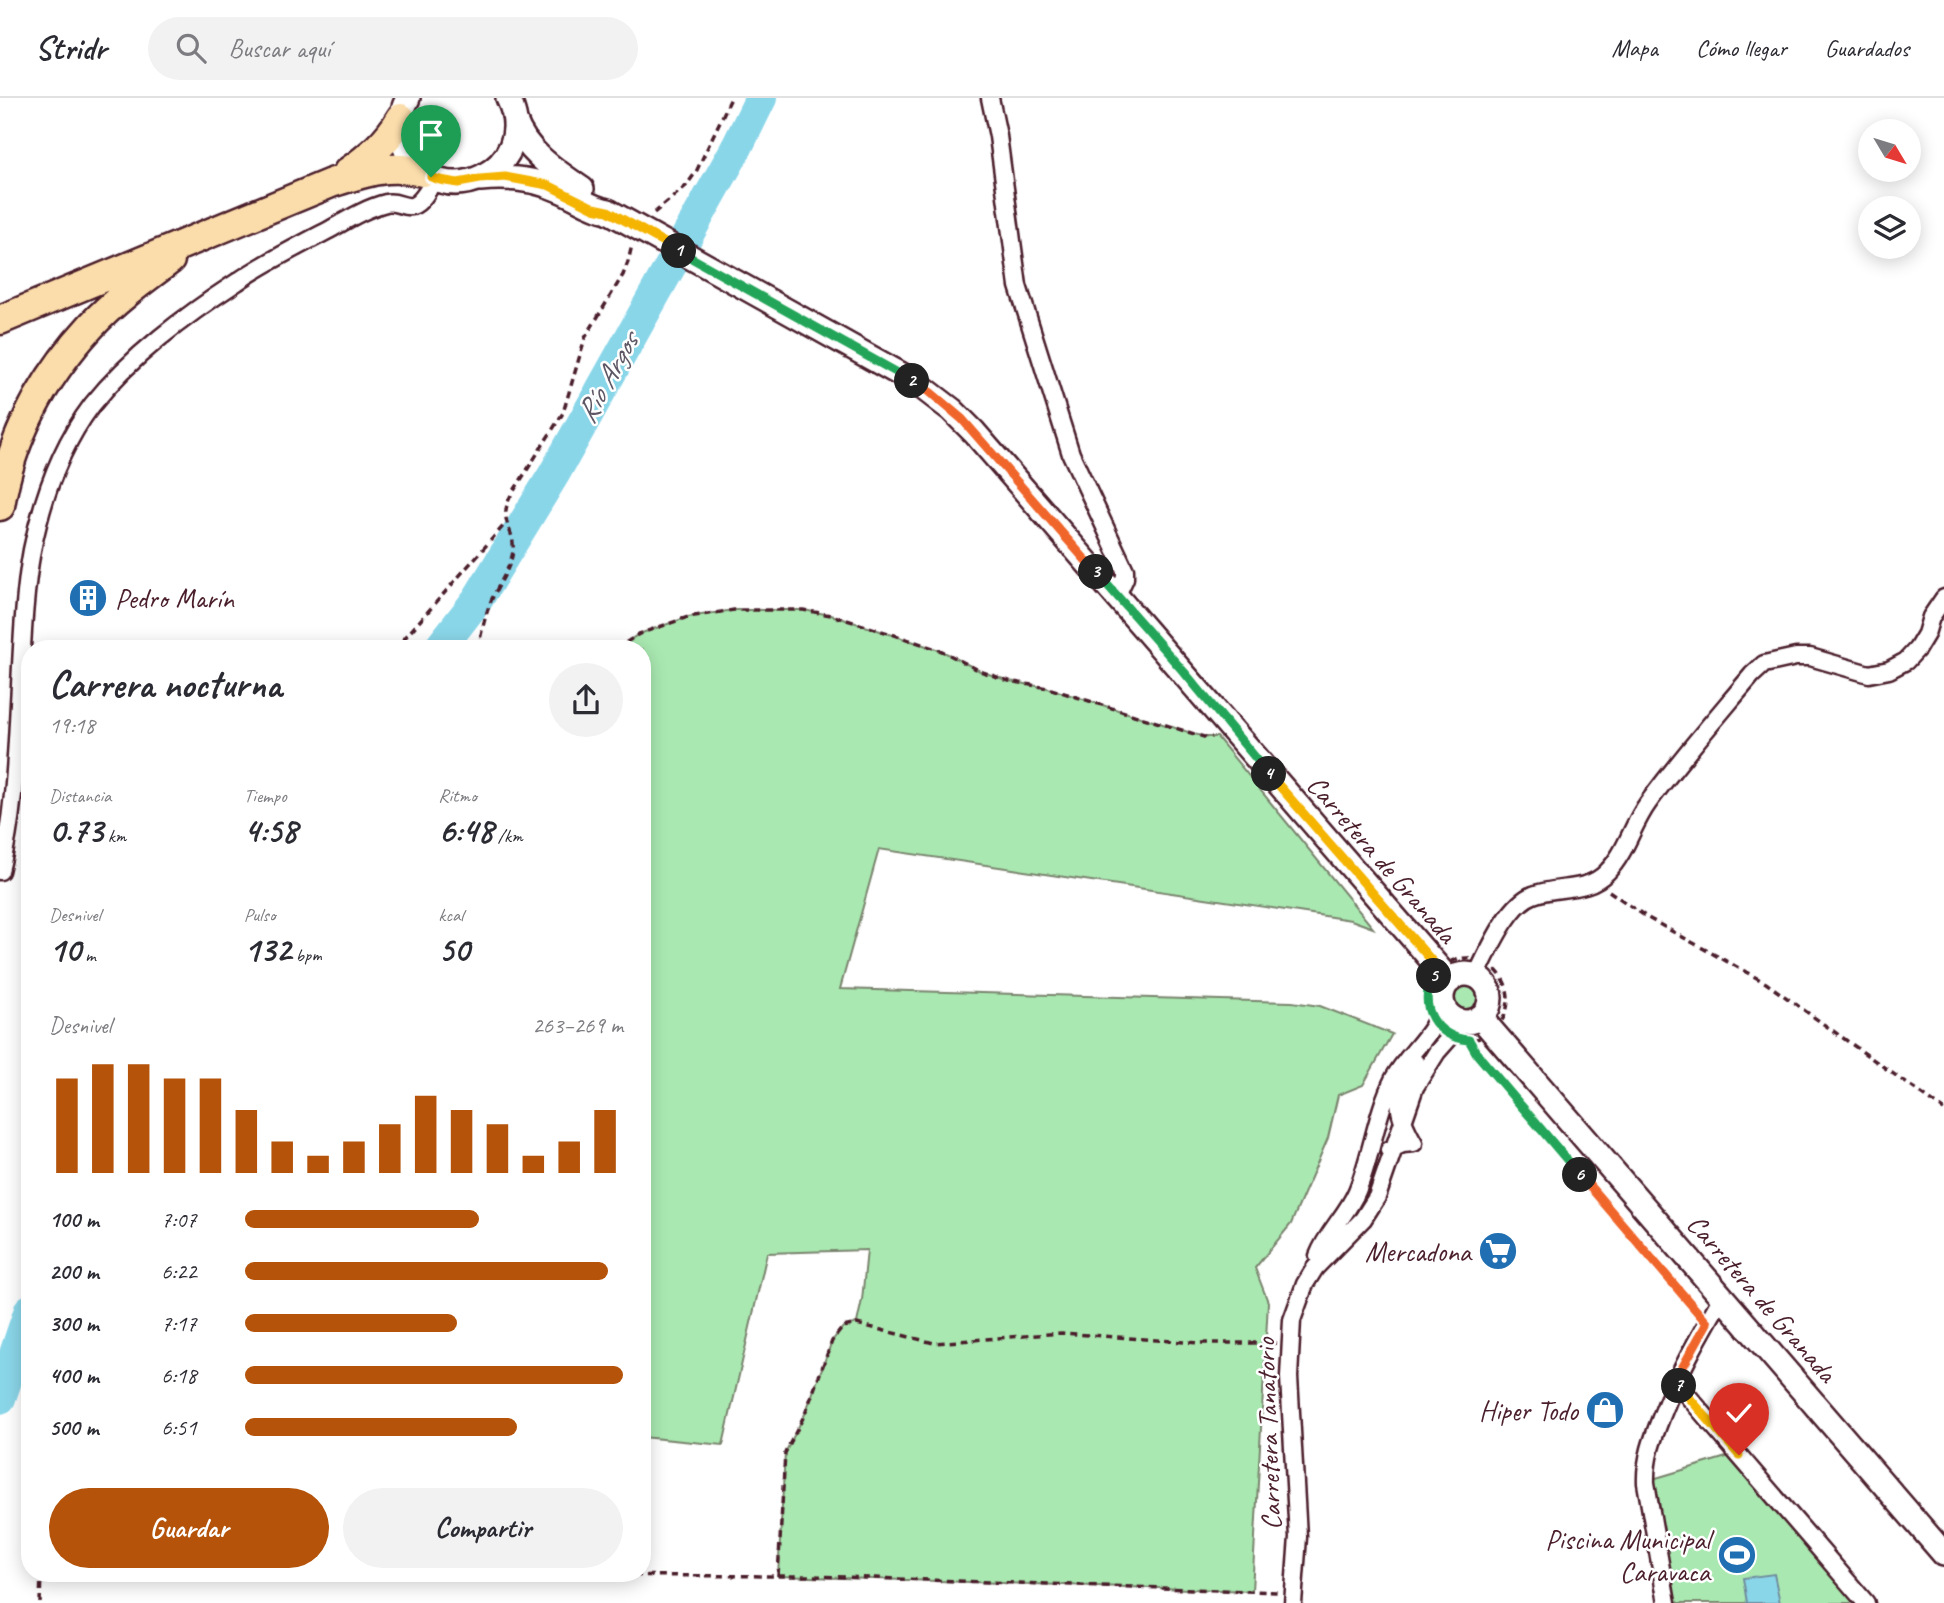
<!DOCTYPE html>
<html lang="es">
<meta charset="utf-8">
<style>
:root{--surface:#fff;--page:#f2f2f3;--text:#2b2b33;--muted:#7c7c81;--line:#e1e1e2;--accent:#b45309}
body{margin:0;font-family:Caveat,sans-serif;background:var(--page);color:var(--text);height:100vh;display:flex;flex-direction:column;font-size:26px;white-space:nowrap}
*{box-sizing:border-box;margin:0}
p{font-size:23px;color:var(--muted)}
.icon{flex:none;width:38px;height:38px;fill:none;stroke:currentColor;stroke-width:2;stroke-linecap:round;stroke-linejoin:round}
.map{position:relative;flex:1;overflow:hidden}
.details{position:absolute;left:21px;top:542px;width:630px;height:942px;display:flex;flex-direction:column;background:var(--surface);border-radius:28px;box-shadow:0 4px 18px #0003}
.details>*{flex:none}
.needle{width:46px;rotate:128deg}
.tools{position:absolute;left:1858px;top:21px;display:grid;gap:14px}
.tools a{display:grid;place-items:center;width:63px;height:63px;border-radius:50%;background:var(--surface);box-shadow:0 4px 18px #0003;font-size:35px}
.pin{position:absolute;display:grid;place-items:center;width:60px;height:60px;color:#fff;margin:-72px -30px;border-radius:50% 50% 50% 0;rotate:-45deg;box-shadow:0 0 7px #0007}
.pin .icon{rotate:45deg}
.km{position:absolute;width:35px;height:35px;margin:-18px;border-radius:50%;background:#222;color:#fff;font-size:19px;line-height:35px;text-align:center}
.round{display:grid;place-items:center;flex:none;width:74px;height:74px;border-radius:37px;background:var(--page)}
.head{display:flex;align-items:center;justify-content:space-between;height:119px;padding:0 28px}
h1{font-size:38px;font-weight:700;line-height:52px}
.stats{display:grid;grid-template-columns:repeat(3,1fr);gap:10px;height:119px;padding:7px 28px}
.stats div{display:grid;align-content:center}
.stats b{font-size:35px;font-weight:700}
.stats small{font-size:19px;font-weight:400}
.stats p{font-size:19px}
.chart{height:196px;padding:14px 28px}
.chart p{display:flex;justify-content:space-between}
.chart svg{width:100%;height:126px;margin-top:7px;stroke:var(--accent);stroke-width:6}
.cta{display:flex;gap:14px;margin-top:auto;padding:14px 28px}
.cta a{flex:1;height:80px;border-radius:42px;background:var(--accent);color:#fff;font-size:28px;font-weight:700;line-height:80px;text-align:center}
.cta a+a{background:var(--page);color:var(--text)}
ul{padding:0 28px;list-style:none;font-size:23px}
li{display:grid;grid-template-columns:112px 84px 1fr;align-items:center;height:52px}
li i{height:18px;border-radius:9px;background:var(--accent)}
header{display:flex;align-items:center;gap:42px;box-sizing:border-box;height:98px;padding:0 35px;background:var(--surface);border-bottom:2px solid var(--line)}
header strong{font-size:33px}
nav{display:flex;gap:38px;margin-inline-start:auto;font-size:24px}
.search{width:490px;height:63px;background:var(--page);display:flex;align-items:center;gap:18px;box-sizing:border-box;padding:0 24px;border-radius:38px;color:var(--muted);font-size:26px}
.map>svg:first-child{display:block}
.green{fill:#a9e9b1;stroke:#7a846e;stroke-width:2}
.water{fill:#8ad6e9;stroke:#708d9d;stroke-width:2}
.lines{fill:none;stroke-linecap:round;stroke-linejoin:round}
.river{stroke:#8ad6e9;stroke-width:32}
.street-casing{stroke:#4a1f2b;stroke-width:21}
.secondary-casing{stroke:#4a1f2b;stroke-width:28}
.highway-casing{stroke:#4a1f2b;stroke-width:33}
.path{stroke:#4a1f2b;stroke-width:3.5;stroke-dasharray:7 5;stroke-linecap:butt}
.street{stroke:#fff;stroke-width:16}
.secondary{stroke:#fff;stroke-width:23}
.highway{stroke:#fbddab;stroke-width:28}
.secondary-bridge-casing{stroke:#4a1f2b;stroke-width:28;stroke-linecap:butt}
.secondary-bridge{stroke:#fff;stroke-width:23}
.split-1-casing{stroke:#fff;stroke-width:14}
.split-2-casing{stroke:#fff;stroke-width:14}
.split-3-casing{stroke:#fff;stroke-width:14}
.split-4-casing{stroke:#fff;stroke-width:14}
.split-5-casing{stroke:#fff;stroke-width:14}
.split-6-casing{stroke:#fff;stroke-width:14}
.split-7-casing{stroke:#fff;stroke-width:14}
.split-8-casing{stroke:#fff;stroke-width:14}
.split-1{stroke:#f5b400;stroke-width:9}
.split-2{stroke:#22a559;stroke-width:9}
.split-3{stroke:#f0652b;stroke-width:9}
.split-4{stroke:#22a559;stroke-width:9}
.split-5{stroke:#f5b400;stroke-width:9}
.split-6{stroke:#22a559;stroke-width:9}
.split-7{stroke:#f0652b;stroke-width:9}
.split-8{stroke:#f5b400;stroke-width:9}
.labels{text-anchor:middle;dominant-baseline:central;stroke-width:5;stroke-linejoin:round;paint-order:stroke}
.poi-label{font-size:28px;fill:#4a1f2b;stroke:#fff;text-anchor:end}
.street-label{font-size:28px;fill:#4a1f2b;stroke:#fff}
.water-label{font-size:30px;font-style:italic;fill:#5d5664;stroke:#fff}
</style>
<header>
<strong>Stridr</strong>
<div class="search"><svg class="icon" aria-label="search" viewBox="0 0 24 24"><circle cx="10" cy="10" r="6"/><path d="M15 15l6 6"/></svg>Buscar aquí</div>
<nav><a>Mapa</a><a>Cómo llegar</a><a>Guardados</a></nav>
</header>
<div class="map">
<svg width="1944" height="1505" viewBox="0 0 1944 1505">
<rect width="100%" height="100%" fill="#fff"/>
<filter id="ink" filterUnits="userSpaceOnUse"><feTurbulence type="fractalNoise" baseFrequency=".0143" numOctaves="2"/><feDisplacementMap in="SourceGraphic" scale="14" xChannelSelector="R" yChannelSelector="G"/><feConvolveMatrix kernelMatrix="1 2 1 2 8 2 1 2 1" color-interpolation-filters="sRGB"/></filter>
<g filter="url(#ink)">
<path class="green" d="M 734,512 L 803,512 L 831,517 L 942,553 L 980,573 L 1009,583 L 1048,590 L 1204,639 L 1217,639 L 1373,830 L 1351,822 L 879,751 L 840,891 L 1292,904 L 1320,908 L 1392,936 L 1363,987 L 1338,997 L 1328,1040 L 1291,1126 L 1255,1170 L 1268,1204 L 1252,1493 L 778,1478 L 785,1355 L 805,1316 L 832,1243 L 843,1229 L 857,1225 L 862,1202 L 867,1152 L 767,1155 L 723,1347 L 642,1339 L 642,551 L 616,551 L 639,536 L 688,519 Z
M1447 900a19 19 0 1 1 38 0a19 19 0 1 1-38 0Z
M 1730,1358 L 1858,1505 L 1667,1505 L 1646,1383 Z"/>
<path class="water" d="M 1774,1476 L 1780,1505 L 1747,1505 L 1743,1480 Z"/>
<g class="lines">
<path class="river" d="M 439,551 L 477,502 L 554,376 L 737,49 L 761,0
M 0,1300 L 30,1212"/>
<g class="street-casing">
<path id="street" d="M 990,0 L 998,38 L 1018,188 L 1071,356 L 1125,472 L 1125,480 L 1117,497
M 0,773 C 14,719 16,661 19,605 C 22,556 23,501 32,452 C 42,402 61,348 92,307 C 131,258 185,218 237,184 C 266,164 298,148 329,132 C 347,122 366,110 386,105 C 396,102 403,110 412,108 C 422,105 430,89 435,80
M 1476,878 C 1488,855 1508,806 1533,797 C 1558,787 1587,795 1607,774 C 1626,755 1632,727 1648,705 C 1680,661 1717,619 1752,577 L 1764,566 L 1796,559 L 1810,559 L 1869,576 L 1889,572 L 1906,563 L 1917,551 L 1926,536 L 1931,519 L 1944,500
M 1389,1052 L 1403,1046 L 1414,1045 C 1394,1010 1395,999 1415,964
M 1318,1158 C 1327,1134 1347,1117 1357,1093 C 1372,1057 1376,1015 1394,980 C 1409,953 1437,935 1443,903
M 1675,1283 L 1866,1505
M 1293,1505 L 1298,1439 L 1289,1279 L 1292,1222 L 1305,1186 L 1315,1170 L 1363,1121 L 1377,1099 L 1415,989 L 1437,954 L 1460,928 L 1468,924
M 1667,1505 L 1646,1385 C 1645,1360 1653,1340 1662,1317 C 1678,1275 1700,1237 1722,1199"/>
</g>
<g class="secondary-casing">
<path id="secondary" d="M 408,0 C 399,17 398,35 406,52 C 438,121 543,71 508,0
M 515,23 C 526,54 556,73 582,91
M 480,81 C 508,78 536,81 562,93 C 578,100 591,110 608,113
M 918,286 L 952,312 L 974,334 C 1133,516 1291,700 1450,883
M1442 900a24 24 0 1 1 48 0a24 24 0 1 1-48 0Z
M 1480,919 L 1944,1456"/>
</g>
<g class="highway-casing">
<path id="highway" d="M 348,74 C 369,59 388,43 401,20
M 0,222 L 331,85 C 365,74 387,66 423,74
M 0,408 C 11,339 44,279 91,228 C 114,203 143,182 170,162"/>
</g>
<path class="path" d="M 654,115 L 686,88 L 696,74 L 731,0
M 395,551 L 506,425
M 478,551 C 481,537 484,522 489,508 C 495,491 512,469 513,452 C 515,430 498,425 510,399 L 563,315 L 585,240 L 623,177 L 628,164 L 632,147
M 616,551 L 639,536 L 688,519 L 734,512 L 803,512 L 831,517 L 901,539 L 942,553 L 980,573 L 1009,583 L 1048,590 L 1204,639 L 1212,639
M 1609,793 L 1648,820 L 1766,885 L 1944,1012
M1426 901a41 41 0 1 1 82 0a41 41 0 1 1-82 0Z
M 1469,941 L 1477,956 L 1696,1213
M 180,1475 L 344,1475
M 370,1475 L 388,1477 L 814,1478 L 1277,1494
M 778,1478 L 785,1355 L 805,1316 L 832,1243 L 843,1229 L 857,1226 L 934,1245 L 1062,1235 L 1199,1245 L 1277,1245
M 40,1505 L 41,1475"/>
<use href="#street" class="street"/>
<use href="#secondary" class="secondary"/>
<use href="#highway" class="highway"/>
<g class="secondary-bridge-casing">
<path id="secondary-bridge" d="M 608,113 L 918,286"/>
</g>
<use href="#secondary-bridge" class="secondary-bridge"/>
</g>
</g>
<g class="lines" filter="url(#ink)">
<g class="split-1-casing">
<path id="split-1" d="M 431,79 L 440,82 L 458,85 L 480,81 L 505,79 L 548,87 L 594,110 L 608,113 L 679,153"/>
</g>
<g class="split-2-casing">
<path id="split-2" d="M 679,153 L 912,283"/>
</g>
<g class="split-3-casing">
<path id="split-3" d="M 912,283 L 930,294 L 962,321 L 1096,474"/>
</g>
<g class="split-4-casing">
<path id="split-4" d="M 1096,474 L 1184,574 L 1269,676"/>
</g>
<g class="split-5-casing">
<path id="split-5" d="M 1269,676 L 1439,871 L 1434,878"/>
</g>
<g class="split-6-casing">
<path id="split-6" d="M 1434,878 C 1416,907 1436,940 1469,942 L 1477,956 L 1580,1077"/>
</g>
<g class="split-7-casing">
<path id="split-7" d="M 1580,1077 L 1707,1225 L 1675,1283 L 1679,1288"/>
</g>
<g class="split-8-casing">
<path id="split-8" d="M 1679,1288 L 1739,1357"/>
</g>
<use href="#split-1" class="split-1"/>
<use href="#split-2" class="split-2"/>
<use href="#split-3" class="split-3"/>
<use href="#split-4" class="split-4"/>
<use href="#split-5" class="split-5"/>
<use href="#split-6" class="split-6"/>
<use href="#split-7" class="split-7"/>
<use href="#split-8" class="split-8"/>
</g>
<defs>
<g id="building-disc" transform="scale(2.0125)"><circle r="9.5" fill="#1f6fb2" stroke="#fff"/><path d="M-4-6H4V6H1V3H-1V6H-4ZM-2.5-4.3h1.7v1.8h-1.7ZM.8-4.3h1.7v1.8H.8ZM-2.5-1h1.7V.8h-1.7ZM.8-1h1.7V.8H.8Z" fill="#fff"/></g>
<g id="supermarket-disc" transform="scale(2.0125)"><circle r="9.5" fill="#1f6fb2" stroke="#fff"/><path d="M-6-5.5h2.5l.6 2H6L4.5 2H-2.5L-4.4-4H-6ZM-1.5 3.2a1.3 1.3 0 1 0 .1 0ZM3 3.2a1.3 1.3 0 1 0 .1 0Z" fill="#fff"/></g>
<g id="shop-disc" transform="scale(2.0125)"><circle r="9.5" fill="#1f6fb2" stroke="#fff"/><path d="M-5-2.5h2.3a2.7 3.5 0 0 1 5.4 0H5L5.5 6h-11ZM-1.5-2.5h3a1.5 2.3 0 0 0-3 0Z" fill="#fff"/></g>
<g id="stadium-disc" transform="scale(2.0125)"><circle r="9.5" fill="#1f6fb2" stroke="#fff"/><path d="M0-5a6.5 5 0 1 0 0 10a6.5 5 0 1 0 0-10ZM-3.5-1.8h7v3.6h-7Z" fill="#fff"/></g>
</defs>
<g fill-rule="evenodd">
<use href="#building-disc" x="88" y="500"/>
<use href="#supermarket-disc" x="1498" y="1153"/>
<use href="#shop-disc" x="1605" y="1312"/>
<use href="#stadium-disc" x="1737" y="1457"/>
</g>
<g class="labels">
<g class="poi-label">
<text x="115" y="500" text-anchor="start">Pedro Marín</text>
<text x="1471" y="1153">Mercadona</text>
<text x="1578" y="1312">Hiper Todo</text>
<text x="1710" y="1441">Piscina Municipal<tspan x="1710" dy="32">Caravaca</tspan></text>
</g>
<g class="street-label">
<text transform="translate(1382 761) rotate(49)">Carretera de Granada</text>
<text transform="translate(1762 1200) rotate(49)">Carretera de Granada</text>
<text transform="translate(1268 1336) rotate(-92)">Carretera Tanatorio</text>
</g>
<g class="water-label">
<text transform="translate(607 280) rotate(-61)">Río Argos</text>
</g>
</g>
</svg>
<div class="tools">
<a><svg class="needle" viewBox="-14 -14 28 28"><path d="M0-13l5 13h-10z" fill="#e53935"/><path d="M0 13l5-13h-10z" fill="#7c7c81"/></svg></a>
<a><svg class="icon" aria-label="layers" viewBox="0 0 24 24"><path d="M12 4l9 5-9 5-9-5zM3 14l9 5 9-5"/></svg></a>
</div>
<div class="pin" style="left:431px;top:79px;background:#1e9e55"><svg class="icon" aria-label="arrive" viewBox="0 0 24 24"><path d="M6 21V4h12l-3 4 3 4H6"/></svg></div>
<div class="pin" style="left:1739px;top:1357px;background:#d93025"><svg class="icon" aria-label="check" viewBox="0 0 24 24"><path d="M5 12l5 5 9-10"/></svg></div>
<b class="km" style="left:679px;top:153px">1</b>
<b class="km" style="left:912px;top:283px">2</b>
<b class="km" style="left:1096px;top:474px">3</b>
<b class="km" style="left:1269px;top:676px">4</b>
<b class="km" style="left:1434px;top:878px">5</b>
<b class="km" style="left:1580px;top:1077px">6</b>
<b class="km" style="left:1679px;top:1288px">7</b>
<section class="details">
<div class="head"><div><h1>Carrera nocturna</h1><p>19:18</p></div><a class="round"><svg class="icon" aria-label="share" viewBox="0 0 24 24"><path d="M12 15V3M7 8l5-5 5 5M5 13v7h14v-7"/></svg></a></div>
<div class="stats">
<div><p>Distancia</p><b>0.73<small> km</small></b></div>
<div><p>Tiempo</p><b>4:58</b></div>
<div><p>Ritmo</p><b>6:48<small> /km</small></b></div>
</div>
<div class="stats">
<div><p>Desnivel</p><b>10<small> m</small></b></div>
<div><p>Pulso</p><b>132<small> bpm</small></b></div>
<div><p>kcal</p><b>50</b></div>
</div>
<div class="chart"><p><span>Desnivel</span>263–269 m</p>
<svg viewBox="0 0 160 44" preserveAspectRatio="none"><path d="M5 44V11M15 44V6M25 44V6M35 44V11M45 44V11M55 44V22M65 44V33M75 44V38M85 44V33M95 44V27M105 44V17M115 44V22M125 44V27M135 44V38M145 44V33M155 44V22"/></svg>
</div>
<ul>
<li><b>100 m</b>7:07<i style="width:62%"></i></li>
<li><b>200 m</b>6:22<i style="width:96%"></i></li>
<li><b>300 m</b>7:17<i style="width:56%"></i></li>
<li><b>400 m</b>6:18<i style="width:100%"></i></li>
<li><b>500 m</b>6:51<i style="width:72%"></i></li>
</ul>
<div class="cta"><a>Guardar</a><a>Compartir</a></div>
</section>
</div>
